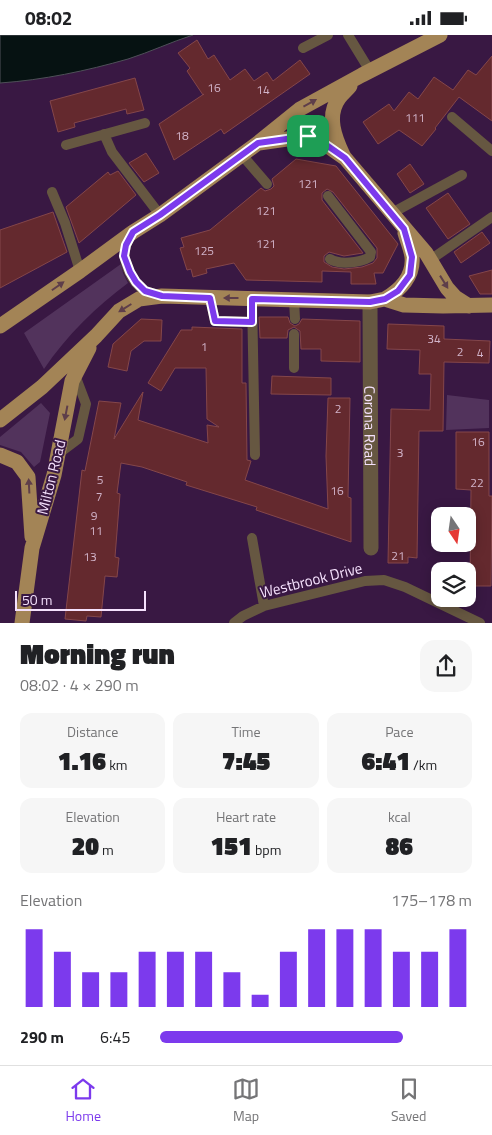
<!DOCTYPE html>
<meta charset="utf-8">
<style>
:root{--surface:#fff;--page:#f6f6f6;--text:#202124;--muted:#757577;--line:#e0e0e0;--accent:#7c3aed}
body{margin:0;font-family:"Titillium Web",sans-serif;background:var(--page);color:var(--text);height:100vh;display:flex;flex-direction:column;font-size:19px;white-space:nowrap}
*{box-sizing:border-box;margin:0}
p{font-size:16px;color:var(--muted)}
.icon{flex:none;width:28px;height:28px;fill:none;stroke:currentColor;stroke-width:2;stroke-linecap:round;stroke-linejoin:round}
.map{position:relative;height:588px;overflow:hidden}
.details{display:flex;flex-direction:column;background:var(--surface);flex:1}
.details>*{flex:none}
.needle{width:32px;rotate:167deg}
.buttons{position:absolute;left:431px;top:472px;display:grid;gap:10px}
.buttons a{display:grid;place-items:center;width:45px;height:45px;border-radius:10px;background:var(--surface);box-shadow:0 2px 12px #0003;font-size:25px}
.scale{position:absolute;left:15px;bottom:12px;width:131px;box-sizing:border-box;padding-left:5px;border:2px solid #f5e1fd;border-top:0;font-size:14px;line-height:18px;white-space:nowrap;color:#f5e1fd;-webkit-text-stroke:4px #391843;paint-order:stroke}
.pin{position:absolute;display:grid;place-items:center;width:42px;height:42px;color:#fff;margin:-21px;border-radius:10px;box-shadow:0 2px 8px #0006}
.round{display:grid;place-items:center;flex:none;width:52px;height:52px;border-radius:15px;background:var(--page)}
.overview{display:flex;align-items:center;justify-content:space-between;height:85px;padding:0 20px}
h1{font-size:28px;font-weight:800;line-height:38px}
.stats{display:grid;grid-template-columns:repeat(3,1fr);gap:8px;height:85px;padding:5px 20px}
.stats div{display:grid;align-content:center;border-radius:12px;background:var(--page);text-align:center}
.stats b{font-size:25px;font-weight:800}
.stats small{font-size:14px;font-weight:400}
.stats p{font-size:14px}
.chart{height:140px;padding:10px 20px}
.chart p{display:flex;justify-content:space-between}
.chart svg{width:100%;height:90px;margin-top:5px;stroke:var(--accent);stroke-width:6}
ul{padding:0 20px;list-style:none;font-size:16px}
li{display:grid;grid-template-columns:80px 60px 1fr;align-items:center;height:38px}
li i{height:12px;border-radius:6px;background:var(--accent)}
.status{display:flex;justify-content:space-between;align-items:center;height:35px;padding:0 25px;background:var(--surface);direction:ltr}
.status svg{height:14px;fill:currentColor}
.dock{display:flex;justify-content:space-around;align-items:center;height:70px;border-top:1px solid var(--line);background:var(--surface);font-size:14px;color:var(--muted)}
.dock a{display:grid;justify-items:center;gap:2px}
.dock .active{color:var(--accent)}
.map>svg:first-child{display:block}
.green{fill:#52335c}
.water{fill:#061212;stroke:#4e5058}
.building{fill:#64292e;stroke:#84464a;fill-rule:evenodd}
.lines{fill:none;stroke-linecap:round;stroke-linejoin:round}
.lane{stroke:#665741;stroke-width:10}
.street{stroke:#665741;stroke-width:15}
.primary{stroke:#a38456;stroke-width:15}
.oneway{fill:#5e3e4a}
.route-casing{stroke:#fff;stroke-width:10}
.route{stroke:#7c3aed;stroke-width:6}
.labels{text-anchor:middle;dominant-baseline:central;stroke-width:4;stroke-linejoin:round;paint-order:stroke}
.number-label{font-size:12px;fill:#d1b3c9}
.street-label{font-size:15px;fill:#f5e1fd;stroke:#391843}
</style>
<div class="status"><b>08:02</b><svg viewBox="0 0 49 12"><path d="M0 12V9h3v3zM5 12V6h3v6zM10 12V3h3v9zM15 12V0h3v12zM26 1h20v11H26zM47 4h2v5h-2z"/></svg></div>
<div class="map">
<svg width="492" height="588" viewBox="0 0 492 588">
<rect width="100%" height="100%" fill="#391843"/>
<path class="green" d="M 121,229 L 123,238 L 128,248 C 97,271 66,301 44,334 L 24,298 Z
M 447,360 L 489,365 L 489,393 L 446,395 Z
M 41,368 L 50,378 L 40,427 L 34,432 L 21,417 L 0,410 L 0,402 Z"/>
<path class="water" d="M 0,0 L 193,0 C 171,7 150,17 128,24 C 86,36 43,45 0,48 Z"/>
<path class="building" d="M 197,5 L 208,24 L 214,20 L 230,45 L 245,34 L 254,46 L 267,37 L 273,46 L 300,25 L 310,39 L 224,99 L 221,94 L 174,125 L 159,89 L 204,59 L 203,60 L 187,36 L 190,33 L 178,18 Z
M 492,21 L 492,86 L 459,62 L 435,93 L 436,94 L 422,111 L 399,95 L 378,109 L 363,87 L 389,69 L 394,76 L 409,57 L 418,64 L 434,42 L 453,55 L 468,35 L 476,40 Z
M 135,43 L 144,75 L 127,79 L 126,74 L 74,88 L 75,92 L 58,97 L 50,66 Z
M 146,118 L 159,138 L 144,147 L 129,128 Z
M 296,124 L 336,131 L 398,209 L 383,238 L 374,238 L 376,249 L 351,249 L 351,237 L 322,236 L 322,247 L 246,245 L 234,228 L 206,234 L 207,238 L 193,242 L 191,234 L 187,235 L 180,213 L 184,212 L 181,203 L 210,195 L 261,153 L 265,156 L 271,154 L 274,151 L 272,144 ZM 327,154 L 333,157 L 377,213 L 377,223 L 373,228 L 362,232 L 344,234 L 332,232 L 324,227 L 324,221 L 329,217 L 344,221 L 363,218 L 322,165 L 322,158 Z
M 410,129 L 424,149 L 410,158 L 397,139 Z
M 118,136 L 136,160 L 79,208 L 66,172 L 108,137 L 110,140 Z
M 448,158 L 470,189 L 448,204 L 426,173 Z
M 53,177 L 67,217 L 0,253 L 0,195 Z
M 482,197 L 490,208 L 461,228 L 454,217 Z
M 492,235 L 492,259 L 480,259 L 469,241 Z
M 259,282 L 288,282 L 290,288 L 295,291 L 299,289 L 302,284 L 360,286 L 360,327 L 321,326 L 321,314 L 301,314 L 300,296 L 294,292 L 288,295 L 287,303 L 260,303 Z
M 141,284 L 162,285 L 161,306 L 144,306 L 131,316 L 127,336 L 108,332 L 113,309 Z
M 388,289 L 444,291 L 444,304 L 490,306 L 489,328 L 444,327 L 443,396 L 419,396 L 417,523 L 408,522 L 408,528 L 388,528 L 391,374 L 430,375 L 431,339 L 419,339 L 420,315 L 387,314 Z
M 192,292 L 242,294 L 242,348 L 246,348 L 247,425 L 251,426 L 245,445 L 328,474 L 326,421 L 328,363 L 350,363 L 348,462 L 351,463 L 351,507 L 256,475 L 257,472 L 186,450 L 187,447 L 142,432 L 121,428 L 117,458 L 120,459 L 115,522 L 119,523 L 117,542 L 105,541 L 101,582 L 87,581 L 86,586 L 65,584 L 82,435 L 85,436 L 99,366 L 121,368 L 114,404 L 143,357 L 138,385 L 208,408 L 207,390 L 219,392 L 207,384 L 206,333 L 175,333 L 161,356 L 148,348 L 181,295 L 192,295 Z
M 272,341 L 331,343 L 331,360 L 271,359 Z
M 456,397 L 489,397 L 489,461 L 492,461 L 491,551 L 470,551 L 471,455 L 456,454 Z"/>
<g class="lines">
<path class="lane" d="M 348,0 L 370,36
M 303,13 L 328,0
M 452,82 L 492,116
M 104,99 L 112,117 L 160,180
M 66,110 L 145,88
M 242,120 L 267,149
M 52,157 L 65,188 L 80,236
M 328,161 L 371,217 L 370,222 C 360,228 339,230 330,224
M 392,178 L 462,140
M 131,200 C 129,203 127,207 126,211 C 121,226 132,248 145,256 C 148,257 153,258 156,259
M 430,225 L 492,182
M 210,263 L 215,286 L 252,287
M 252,263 L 255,420
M 294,265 L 295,284
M 294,333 L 294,299
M 58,419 L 78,404 L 86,369 L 75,340
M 252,503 L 264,571
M 234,588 L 243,581 L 264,571 L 365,546 L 384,545 L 405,552 L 480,588"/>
<path class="street" id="s1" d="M 370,267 L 371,513"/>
<path class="primary" d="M 259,108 L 308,101 L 325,109 L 345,123 L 426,218 L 447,253 L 455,262 L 469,271
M 343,120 C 335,103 326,81 339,63 C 342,59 347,55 350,51
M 385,264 C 400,255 414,241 412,222 C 411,214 407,205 405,198
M 0,291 L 80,236 L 133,197 L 160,180 L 258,108 L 300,74 L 362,40 L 440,0
M 0,385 L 42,352 L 96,301 L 119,276 L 139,264 L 162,261 L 370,267 L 385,264 L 404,270 L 443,271 L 492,270
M 0,420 L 17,427 L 28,442 L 32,502
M 22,588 L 32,513 L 54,440 L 72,346 L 89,313"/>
</g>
<defs><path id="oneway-solid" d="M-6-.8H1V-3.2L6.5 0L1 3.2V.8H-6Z" transform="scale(1.25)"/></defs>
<g class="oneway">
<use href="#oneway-solid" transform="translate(310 68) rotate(-29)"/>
<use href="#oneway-solid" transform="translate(444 247) rotate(58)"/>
<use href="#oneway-solid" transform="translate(58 251) rotate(-35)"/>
<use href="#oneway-solid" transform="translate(231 263) rotate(-180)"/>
<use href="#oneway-solid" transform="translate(125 273) rotate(148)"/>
<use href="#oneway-solid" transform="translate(66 378) rotate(101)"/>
<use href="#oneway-solid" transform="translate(29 451) rotate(-93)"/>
</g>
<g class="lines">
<g class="route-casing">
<path id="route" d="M 308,101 L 325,109 L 345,123 L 404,194 L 412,222 L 410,240 L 398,256 L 385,264 L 370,267 L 252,264 L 252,287 L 215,286 L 210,263 L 162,261 L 145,256 L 136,247 L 130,237 L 124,221 L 126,210 L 133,197 L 160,180 L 258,108 Z"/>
</g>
<use href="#route" class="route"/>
</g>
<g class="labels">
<g class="number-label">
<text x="214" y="52">16</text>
<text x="263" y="54">14</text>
<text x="415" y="82">111</text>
<text x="182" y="100">18</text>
<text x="308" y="148">121</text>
<text x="266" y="175">121</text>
<text x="266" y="208">121</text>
<text x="204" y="215">125</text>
<text x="434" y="303">34</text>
<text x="204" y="311">1</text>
<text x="460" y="316">2</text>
<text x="480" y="317">4</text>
<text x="338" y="373">2</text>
<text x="478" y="406">16</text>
<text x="400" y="417">3</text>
<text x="100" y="444">5</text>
<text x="477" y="447">22</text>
<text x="337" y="455">16</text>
<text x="99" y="461">7</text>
<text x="94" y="480">9</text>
<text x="96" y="495">11</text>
<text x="398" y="520">21</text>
<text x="90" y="521">13</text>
</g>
<g class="street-label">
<text stroke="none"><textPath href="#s1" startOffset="124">Corona Road</textPath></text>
<text transform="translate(51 442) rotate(-76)">Milton Road</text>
<text transform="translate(311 545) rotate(-14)">Westbrook Drive</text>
</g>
</g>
</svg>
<div class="buttons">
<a><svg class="needle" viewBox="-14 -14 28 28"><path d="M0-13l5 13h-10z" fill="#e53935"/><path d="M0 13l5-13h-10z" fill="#757577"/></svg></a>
<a><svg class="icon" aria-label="layers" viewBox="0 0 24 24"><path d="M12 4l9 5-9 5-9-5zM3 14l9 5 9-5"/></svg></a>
</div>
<div class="scale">50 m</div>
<div class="pin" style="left:308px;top:101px;background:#1e9e55"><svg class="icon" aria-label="arrive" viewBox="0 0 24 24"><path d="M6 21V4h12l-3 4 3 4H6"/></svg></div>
</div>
<section class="details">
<div class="overview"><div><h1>Morning run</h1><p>08:02 · 4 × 290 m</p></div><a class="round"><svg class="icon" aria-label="share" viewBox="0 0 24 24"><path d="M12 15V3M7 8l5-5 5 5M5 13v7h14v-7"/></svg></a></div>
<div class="stats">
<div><p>Distance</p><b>1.16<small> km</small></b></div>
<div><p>Time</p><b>7:45</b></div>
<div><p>Pace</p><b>6:41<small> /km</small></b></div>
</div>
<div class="stats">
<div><p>Elevation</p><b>20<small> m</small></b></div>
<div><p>Heart rate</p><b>151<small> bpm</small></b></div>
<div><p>kcal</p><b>86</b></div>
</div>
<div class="chart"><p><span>Elevation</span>175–178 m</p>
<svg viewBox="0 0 160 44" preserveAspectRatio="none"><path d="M5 44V6M15 44V17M25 44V27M35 44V27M45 44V17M55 44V17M65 44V17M75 44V27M85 44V38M95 44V17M105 44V6M115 44V6M125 44V6M135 44V17M145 44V17M155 44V6"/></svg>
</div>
<ul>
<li><b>290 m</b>6:45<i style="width:78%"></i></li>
</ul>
</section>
<nav class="dock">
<a class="active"><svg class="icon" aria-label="home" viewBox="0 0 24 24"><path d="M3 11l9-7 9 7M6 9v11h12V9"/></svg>Home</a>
<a><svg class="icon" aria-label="map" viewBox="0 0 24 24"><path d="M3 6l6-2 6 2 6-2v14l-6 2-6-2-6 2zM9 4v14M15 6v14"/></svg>Map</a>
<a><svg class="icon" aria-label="saved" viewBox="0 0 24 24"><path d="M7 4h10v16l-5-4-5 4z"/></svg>Saved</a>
</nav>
